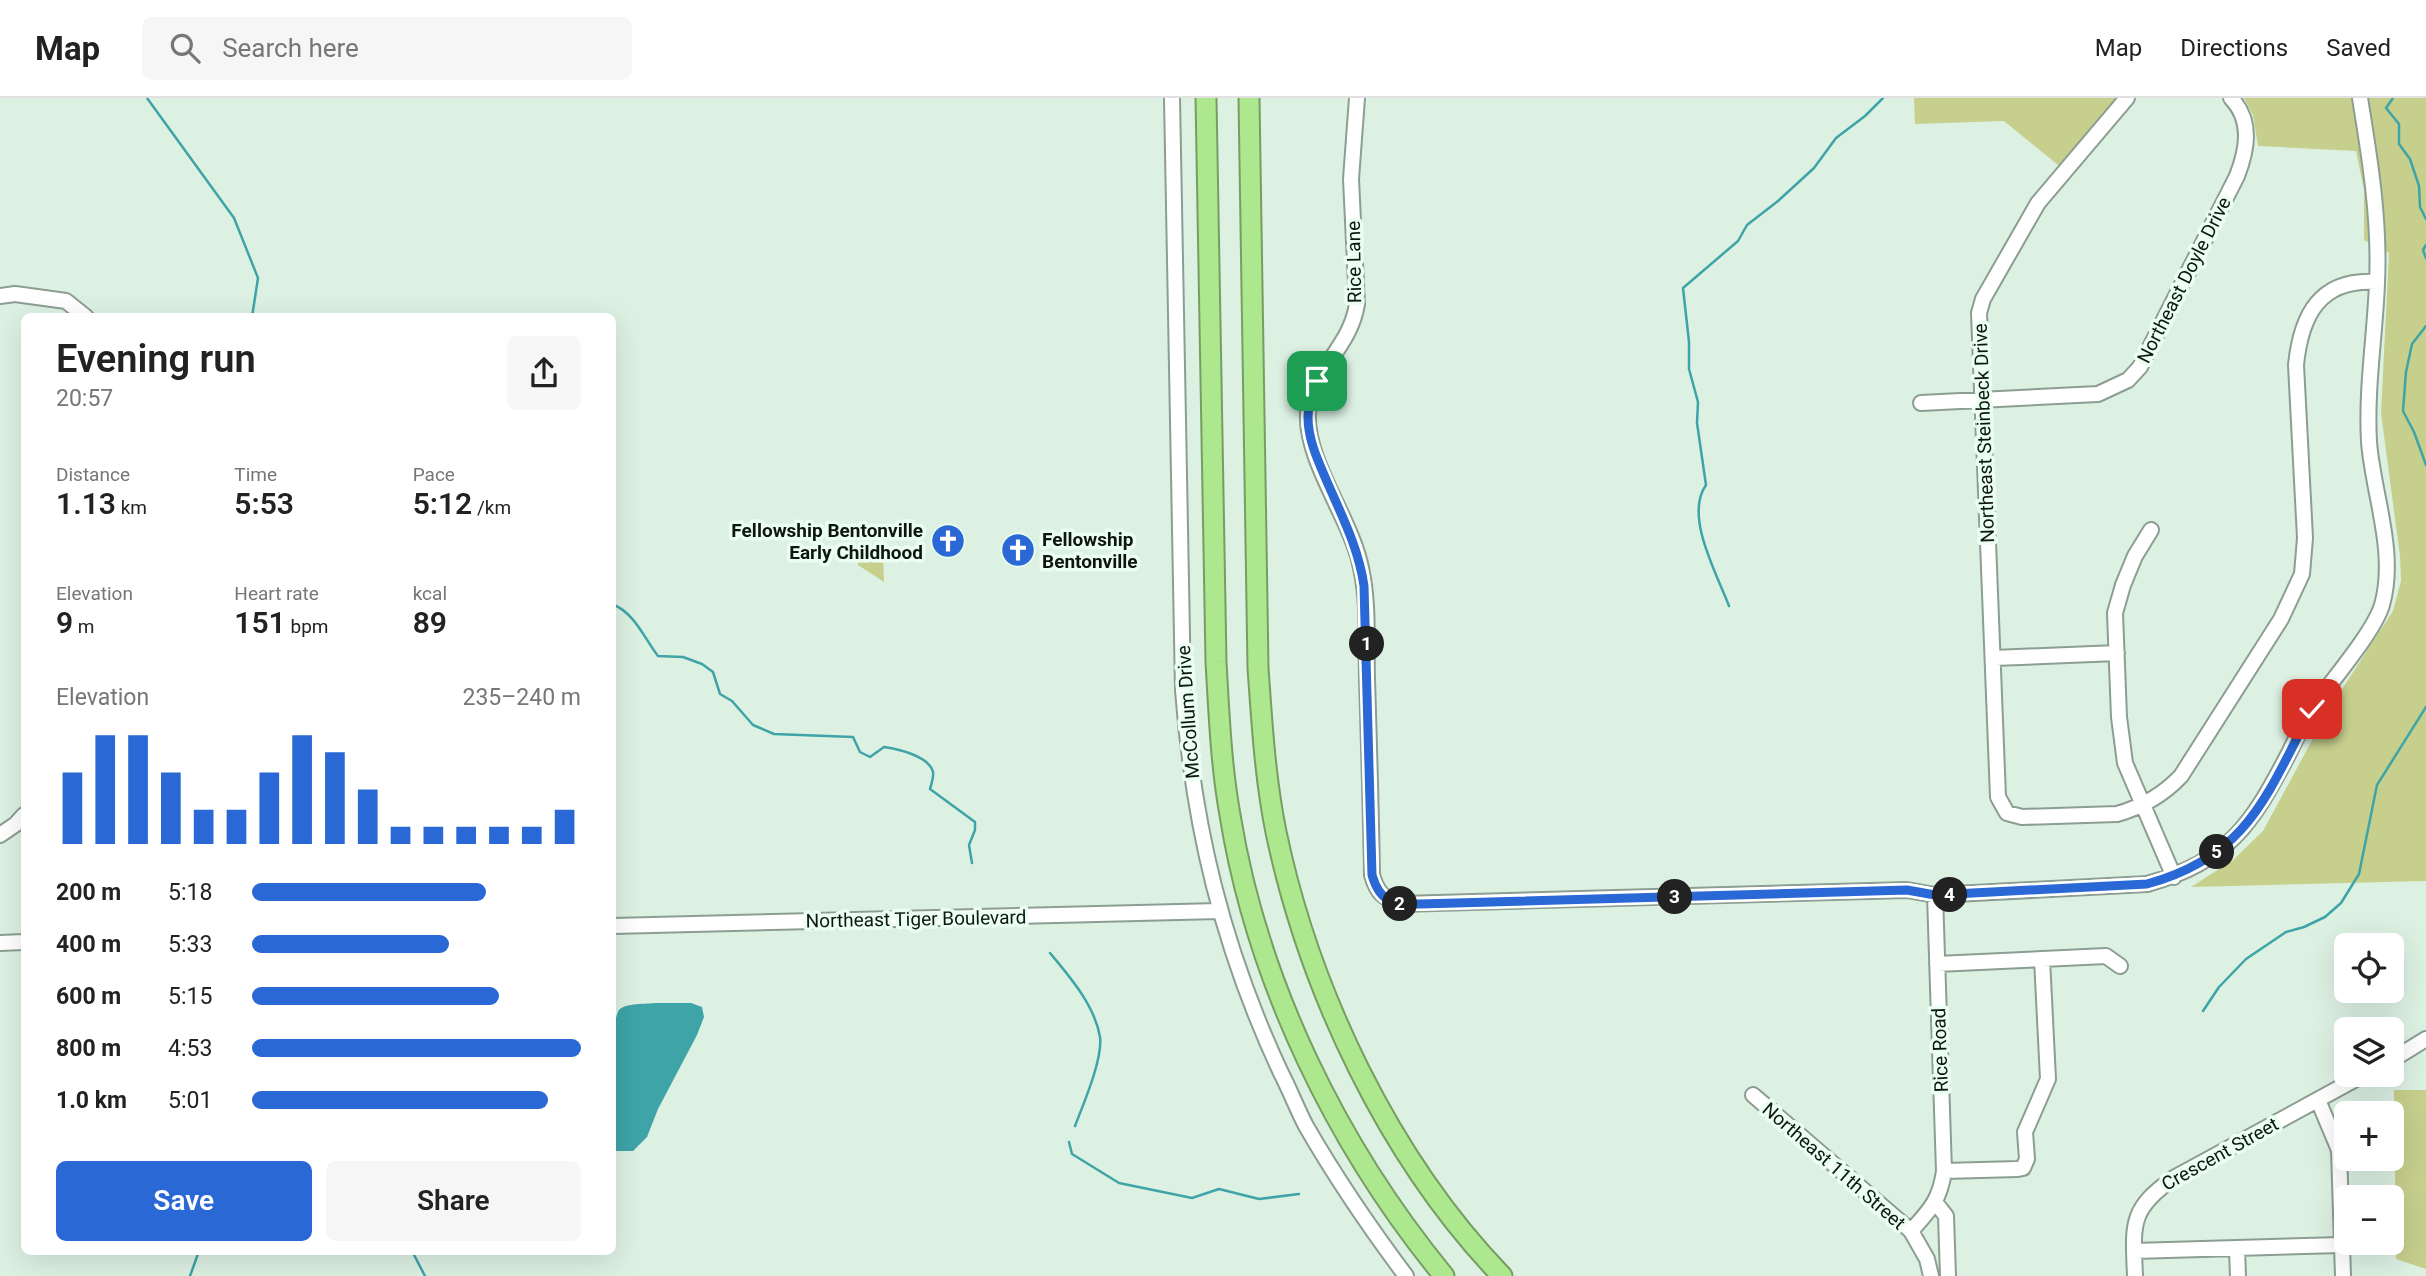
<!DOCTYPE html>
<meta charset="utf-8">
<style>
:root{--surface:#fff;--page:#f6f6f6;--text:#222;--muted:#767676;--line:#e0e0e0;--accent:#2968d5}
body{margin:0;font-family:Roboto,sans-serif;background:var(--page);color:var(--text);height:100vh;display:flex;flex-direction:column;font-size:26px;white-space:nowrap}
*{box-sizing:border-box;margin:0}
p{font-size:23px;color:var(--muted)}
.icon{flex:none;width:38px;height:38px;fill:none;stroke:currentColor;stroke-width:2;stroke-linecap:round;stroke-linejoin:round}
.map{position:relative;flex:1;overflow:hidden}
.panel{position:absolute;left:21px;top:215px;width:595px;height:942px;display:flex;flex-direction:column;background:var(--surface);border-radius:10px;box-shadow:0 7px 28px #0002}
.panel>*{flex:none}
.fabs{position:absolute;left:2334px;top:835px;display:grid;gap:14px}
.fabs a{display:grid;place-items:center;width:70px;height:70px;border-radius:10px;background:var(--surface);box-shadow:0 7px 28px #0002;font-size:35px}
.pin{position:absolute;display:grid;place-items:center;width:60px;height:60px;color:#fff;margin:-30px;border-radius:14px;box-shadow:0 4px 10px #0006}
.km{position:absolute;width:35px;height:35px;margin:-18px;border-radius:50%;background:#222;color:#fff;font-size:19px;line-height:35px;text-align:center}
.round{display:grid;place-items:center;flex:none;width:74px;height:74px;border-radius:10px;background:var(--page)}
.head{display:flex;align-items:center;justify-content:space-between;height:119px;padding:0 35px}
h1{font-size:38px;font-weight:600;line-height:52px}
.figures{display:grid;grid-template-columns:repeat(3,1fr);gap:10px;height:119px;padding:7px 35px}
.figures div{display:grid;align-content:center}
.figures b{font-size:30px;font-weight:600}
.figures small{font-size:19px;font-weight:400}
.figures p{font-size:19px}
.chart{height:196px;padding:14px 35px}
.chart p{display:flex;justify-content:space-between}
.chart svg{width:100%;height:126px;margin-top:7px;stroke:var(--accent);stroke-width:6}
.action{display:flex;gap:14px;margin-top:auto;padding:14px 35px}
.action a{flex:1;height:80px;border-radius:10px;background:var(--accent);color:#fff;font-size:28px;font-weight:600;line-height:80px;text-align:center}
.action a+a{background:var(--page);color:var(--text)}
ul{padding:0 35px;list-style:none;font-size:23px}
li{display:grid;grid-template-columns:112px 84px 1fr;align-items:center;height:52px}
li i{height:18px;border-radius:9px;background:var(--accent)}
header{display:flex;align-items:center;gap:42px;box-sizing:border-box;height:98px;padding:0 35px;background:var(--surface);border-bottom:2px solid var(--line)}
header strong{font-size:33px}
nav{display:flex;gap:38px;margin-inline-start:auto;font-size:24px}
.search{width:490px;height:63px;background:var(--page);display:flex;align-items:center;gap:18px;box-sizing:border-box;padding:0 24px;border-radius:10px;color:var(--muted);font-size:26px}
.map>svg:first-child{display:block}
.green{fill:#c6cf8c}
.water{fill:#3ea4a7}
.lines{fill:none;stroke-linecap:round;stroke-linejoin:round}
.stream{stroke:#3ea4a7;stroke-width:2.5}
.minor-casing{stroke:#8c9e92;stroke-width:18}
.highway-casing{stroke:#769e63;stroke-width:23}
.minor{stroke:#fff;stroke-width:14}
.highway{stroke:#ade78e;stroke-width:19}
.route-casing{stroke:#fff;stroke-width:14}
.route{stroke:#2968d5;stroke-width:9}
.labels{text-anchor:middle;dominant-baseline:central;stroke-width:7;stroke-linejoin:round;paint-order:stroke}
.street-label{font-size:19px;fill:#0f1612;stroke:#eafef1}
.poi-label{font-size:19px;font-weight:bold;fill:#0f1612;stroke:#eafef1;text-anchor:end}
</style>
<header>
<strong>Map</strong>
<div class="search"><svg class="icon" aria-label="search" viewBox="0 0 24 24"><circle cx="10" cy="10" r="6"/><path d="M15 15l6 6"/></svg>Search here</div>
<nav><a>Map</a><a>Directions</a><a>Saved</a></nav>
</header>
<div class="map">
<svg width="2426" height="1178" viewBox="0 0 2426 1178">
<rect width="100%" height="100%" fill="#ddf1e3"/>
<path class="green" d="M 1914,0 L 2122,0 L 2063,71 L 2004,23 L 1915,26 Z
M 2244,0 L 2426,0 L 2426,783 L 2191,789 L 2233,762 L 2263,733 L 2329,611 L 2393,513 L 2401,483 L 2400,458 L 2381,315 L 2389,155 L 2364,142 L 2364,92 L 2356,53 L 2258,48 L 2253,17 Z
M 883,457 L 884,484 L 858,467 L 858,459 Z
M 2394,992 L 2426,992 L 2426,1171 L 2396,1161 Z"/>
<path class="water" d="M 656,905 L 691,905 L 702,909 L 704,919 L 697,937 L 658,1011 L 647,1039 L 633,1053 L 613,1053 C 612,1031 609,925 619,912 C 625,905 647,906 656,905 Z"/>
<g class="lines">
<path class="stream" d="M 147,0 L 234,120 L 258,180 L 252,219
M 2393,0 L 2386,10 L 2399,26 L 2399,46 L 2410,61 L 2419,88 L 2420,109 L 2426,121
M 2426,147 L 2423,152 L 2426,160
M 2426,228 L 2412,246 L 2406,274 L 2403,313 L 2414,334 L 2426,367
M 612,506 C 635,515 644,540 658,558 L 683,559 L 702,566 L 713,574 L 720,596 L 732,603 L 753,627 L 774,636 L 853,639 L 860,654 L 870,659 L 884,649 C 898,651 929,658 933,674 C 934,679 931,687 930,691 L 975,724 L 975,732 L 969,747 L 972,765
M 1729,508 C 1717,476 1684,418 1706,387 L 1697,325 L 1698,304 L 1689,271 L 1689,244 L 1683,190 L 1738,143 L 1747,127 L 1778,103 L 1814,70 L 1836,40 L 1865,18 L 1883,0
M 1050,855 C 1070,879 1095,908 1100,939 C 1103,961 1083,1007 1075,1028
M 2203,913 L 2219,889 L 2246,861 L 2286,834 L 2304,829 L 2325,819 L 2341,805 L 2359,776 L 2377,687 L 2426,609
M 1069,1044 L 1072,1056 L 1119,1085 L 1192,1100 L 1219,1091 L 1259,1101 L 1299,1096
M 412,1153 L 425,1178
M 190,1178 L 199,1153"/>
<g class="minor-casing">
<path id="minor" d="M 1172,0 L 1183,592 C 1193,728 1223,851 1281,975 C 1290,992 1297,1011 1306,1028 C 1336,1080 1370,1130 1406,1178
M 1357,0 L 1351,81 L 1357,206 C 1350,251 1312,270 1308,315 C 1305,363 1352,422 1361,470 C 1369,506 1366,545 1367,581 C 1369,647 1371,712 1372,777 C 1377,795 1384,801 1401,806 L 1907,792 L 1935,797 L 2147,786 C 2229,763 2252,726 2289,655 C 2297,639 2304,622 2314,608 C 2332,582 2374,534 2382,507 C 2397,454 2373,396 2369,344 C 2366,290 2375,238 2377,185 C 2380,123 2370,61 2360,0
M 2127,0 L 2038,105 L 1983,201 L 1979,215 L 1998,699 L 2007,715 L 2022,719 L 2117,716 C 2142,709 2163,697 2181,678 L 2281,521 L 2302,476 L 2305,440 L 2296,267 C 2301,217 2320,180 2377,184
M 0,198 L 15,196 L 66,203 L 86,219
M 1921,305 L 2098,296 L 2128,282 L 2140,269 L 2237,78 C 2247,52 2253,23 2231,0
M 2151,432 L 2135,458 L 2123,487 L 2115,515 L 2119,619 L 2125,665 L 2174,779
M 1994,560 L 2117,555
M 0,737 L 16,726 L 24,717
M 612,828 L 1219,813
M 0,845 L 24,844
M 1937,866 L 2106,858 L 2120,868
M 2392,962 L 2426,941
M 1753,997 L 1911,1133 L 1927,1161 L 1931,1178
M 2318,1002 L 2339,1052 L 2343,1178
M 1944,1073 L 2018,1071 L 2023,1070 L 2027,1061 L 2025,1034 L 2048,981 L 2042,861
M 1935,1104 L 1946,1118 L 1948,1178
M 1911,1133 C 1930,1112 1940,1102 1944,1073 L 1935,797
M 2237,1151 L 2238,1178
M 2134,1153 L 2342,1147
M 2135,1178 C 2133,1127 2129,1111 2174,1080 L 2365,976"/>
</g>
<g class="highway-casing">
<path id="highway" d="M 1206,0 L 1216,564 C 1219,615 1221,667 1230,717 C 1257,884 1337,1048 1444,1178
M 1249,0 L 1258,570 C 1262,625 1265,680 1276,734 C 1309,892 1389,1061 1502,1178"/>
</g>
<use href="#minor" class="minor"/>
<use href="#highway" class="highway"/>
</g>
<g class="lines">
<g class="route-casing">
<path id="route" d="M 1317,283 C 1312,294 1308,306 1308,319 C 1308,343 1319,365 1328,386 C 1343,420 1359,452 1364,488 L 1372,777 C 1380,805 1393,806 1420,806 L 1907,792 L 1935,797 L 2147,786 C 2249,758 2267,696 2312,611"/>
</g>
<use href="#route" class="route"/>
</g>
<defs>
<g id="church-disc" transform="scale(1.75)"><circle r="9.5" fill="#2968d5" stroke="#eafef1"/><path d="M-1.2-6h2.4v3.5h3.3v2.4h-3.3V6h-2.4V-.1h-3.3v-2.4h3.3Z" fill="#fff"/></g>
</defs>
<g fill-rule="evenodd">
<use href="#church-disc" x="948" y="443"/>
<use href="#church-disc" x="1018" y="452"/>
</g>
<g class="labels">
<g class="street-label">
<text transform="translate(1354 164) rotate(-91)">Rice Lane</text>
<text transform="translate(2184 182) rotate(-63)">Northeast Doyle Drive</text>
<text transform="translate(1984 335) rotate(-92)">Northeast Steinbeck Drive</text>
<text transform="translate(1188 614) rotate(-94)">McCollum Drive</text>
<text transform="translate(916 821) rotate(-1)">Northeast Tiger Boulevard</text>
<text transform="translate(1940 952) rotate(-92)">Rice Road</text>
<text transform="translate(2220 1056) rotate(-29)">Crescent Street</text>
<text transform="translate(1834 1068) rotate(41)">Northeast 11th Street</text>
</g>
<g class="poi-label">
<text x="923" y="432">Fellowship Bentonville<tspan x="923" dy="22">Early Childhood</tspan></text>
<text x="1042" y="441" text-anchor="start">Fellowship<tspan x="1042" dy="22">Bentonville</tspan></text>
</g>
</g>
</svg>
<div class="fabs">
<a><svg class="icon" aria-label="locate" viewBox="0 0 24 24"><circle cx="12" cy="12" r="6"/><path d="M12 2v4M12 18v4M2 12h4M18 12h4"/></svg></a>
<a><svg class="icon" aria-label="layers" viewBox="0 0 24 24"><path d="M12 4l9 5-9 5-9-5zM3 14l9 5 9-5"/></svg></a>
<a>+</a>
<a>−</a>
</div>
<div class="pin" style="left:1317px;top:283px;background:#1e9e55"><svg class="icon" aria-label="arrive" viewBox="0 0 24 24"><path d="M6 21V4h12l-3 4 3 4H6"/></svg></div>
<div class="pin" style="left:2312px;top:611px;background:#d93025"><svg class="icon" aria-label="check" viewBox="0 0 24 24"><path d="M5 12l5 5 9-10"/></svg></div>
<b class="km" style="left:1367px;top:546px">1</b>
<b class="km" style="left:1400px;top:806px">2</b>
<b class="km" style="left:1675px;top:799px">3</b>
<b class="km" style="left:1950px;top:797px">4</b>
<b class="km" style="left:2217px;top:754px">5</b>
<section class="panel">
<div class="head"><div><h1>Evening run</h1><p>20:57</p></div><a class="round"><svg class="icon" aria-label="share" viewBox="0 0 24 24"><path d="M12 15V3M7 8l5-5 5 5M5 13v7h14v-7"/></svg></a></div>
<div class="figures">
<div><p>Distance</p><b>1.13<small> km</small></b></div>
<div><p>Time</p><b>5:53</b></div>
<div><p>Pace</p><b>5:12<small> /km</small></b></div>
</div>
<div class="figures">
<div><p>Elevation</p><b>9<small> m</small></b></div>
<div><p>Heart rate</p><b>151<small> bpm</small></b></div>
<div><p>kcal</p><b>89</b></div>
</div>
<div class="chart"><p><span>Elevation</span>235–240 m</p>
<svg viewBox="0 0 160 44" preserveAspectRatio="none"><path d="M5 44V19M15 44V6M25 44V6M35 44V19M45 44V32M55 44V32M65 44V19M75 44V6M85 44V12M95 44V25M105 44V38M115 44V38M125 44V38M135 44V38M145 44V38M155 44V32"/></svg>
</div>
<ul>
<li><b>200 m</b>5:18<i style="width:71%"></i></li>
<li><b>400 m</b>5:33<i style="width:60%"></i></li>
<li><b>600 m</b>5:15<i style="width:75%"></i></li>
<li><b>800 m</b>4:53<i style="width:100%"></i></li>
<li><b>1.0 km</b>5:01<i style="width:90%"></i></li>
</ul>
<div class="action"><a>Save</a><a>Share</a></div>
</section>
</div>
